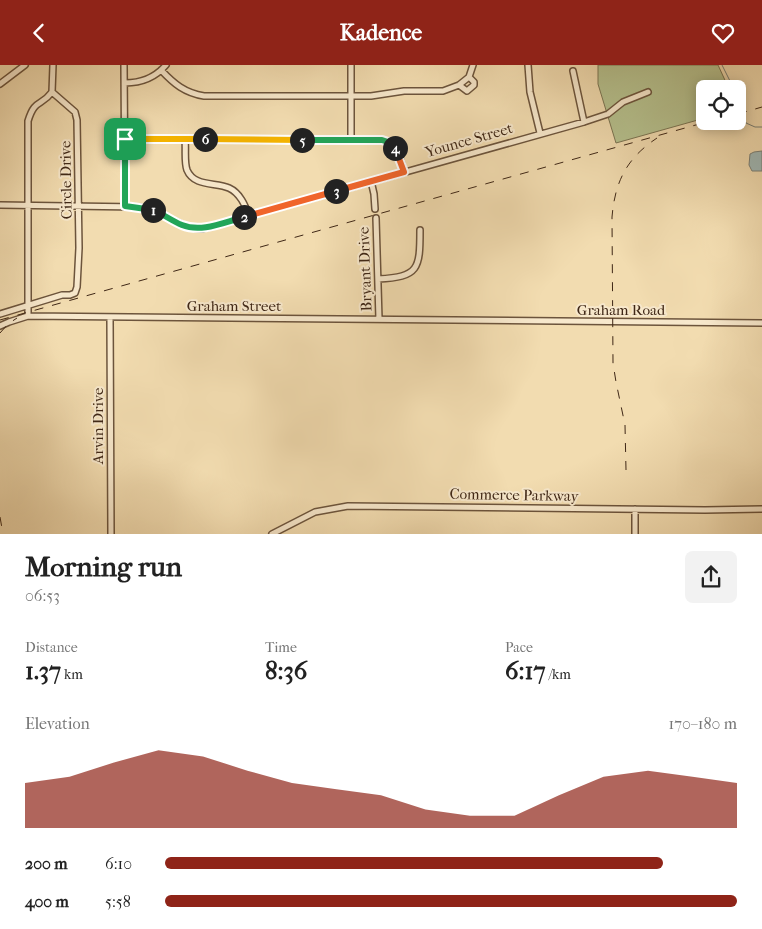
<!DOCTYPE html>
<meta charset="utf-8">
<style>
:root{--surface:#fff;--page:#f2f2f2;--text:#222;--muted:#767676;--accent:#8f2418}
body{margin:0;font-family:"IM FELL French Canon",serif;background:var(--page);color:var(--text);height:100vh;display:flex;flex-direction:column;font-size:19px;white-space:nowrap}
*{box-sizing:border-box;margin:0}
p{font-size:16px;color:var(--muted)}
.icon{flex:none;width:28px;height:28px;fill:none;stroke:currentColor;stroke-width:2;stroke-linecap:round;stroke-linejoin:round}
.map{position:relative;height:469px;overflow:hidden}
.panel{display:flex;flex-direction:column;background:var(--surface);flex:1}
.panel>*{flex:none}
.tools{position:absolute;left:696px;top:15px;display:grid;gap:10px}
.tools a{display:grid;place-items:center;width:50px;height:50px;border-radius:8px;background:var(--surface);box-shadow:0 2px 12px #0003;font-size:25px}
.pin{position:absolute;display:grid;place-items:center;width:42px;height:42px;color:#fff;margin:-21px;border-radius:10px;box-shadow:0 2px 8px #0006}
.km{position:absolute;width:25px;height:25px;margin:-12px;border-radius:50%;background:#222;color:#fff;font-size:14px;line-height:25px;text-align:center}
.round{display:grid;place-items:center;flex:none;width:52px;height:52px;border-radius:8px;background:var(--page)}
.head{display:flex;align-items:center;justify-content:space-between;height:85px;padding:0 25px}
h1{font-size:28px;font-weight:800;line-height:38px}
.figures{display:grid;grid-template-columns:repeat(3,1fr);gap:8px;height:85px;padding:5px 25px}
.figures div{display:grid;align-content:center}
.figures b{font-size:25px;font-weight:800}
.figures small{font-size:14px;font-weight:400}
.figures p{font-size:14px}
.chart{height:140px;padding:10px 25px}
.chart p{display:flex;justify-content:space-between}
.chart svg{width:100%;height:90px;margin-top:5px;fill:var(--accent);opacity:.7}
ul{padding:0 25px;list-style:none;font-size:16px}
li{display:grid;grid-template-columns:80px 60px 1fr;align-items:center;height:38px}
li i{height:12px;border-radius:6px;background:var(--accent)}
header{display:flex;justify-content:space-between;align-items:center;height:65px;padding:0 25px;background:var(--accent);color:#fff;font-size:22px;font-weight:800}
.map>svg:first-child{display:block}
.green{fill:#b6c28f;stroke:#7a7452}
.water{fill:#a0b9b7;stroke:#797f77}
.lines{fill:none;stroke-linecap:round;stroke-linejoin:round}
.stream{stroke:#797f77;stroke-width:1}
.minor-casing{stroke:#6c543c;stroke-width:8}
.minor{stroke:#f7e8cc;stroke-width:5}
.rail{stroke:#3f2716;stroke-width:1;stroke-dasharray:9 9;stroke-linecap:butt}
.split-1-casing{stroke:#fff;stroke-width:10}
.split-2-casing{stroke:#fff;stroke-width:10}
.split-3-casing{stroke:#fff;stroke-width:10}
.split-4-casing{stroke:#fff;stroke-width:10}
.split-5-casing{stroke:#fff;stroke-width:10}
.split-6-casing{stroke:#fff;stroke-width:10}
.split-7-casing{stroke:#fff;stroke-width:10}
.split-1{stroke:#22a559;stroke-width:6}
.split-2{stroke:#22a559;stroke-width:6}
.split-3{stroke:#f0652b;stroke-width:6}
.split-4{stroke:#f0652b;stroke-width:6}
.split-5{stroke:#22a559;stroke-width:6}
.split-6{stroke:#f5b400;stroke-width:6}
.split-7{stroke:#f5b400;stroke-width:6}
.labels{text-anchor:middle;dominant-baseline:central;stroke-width:4;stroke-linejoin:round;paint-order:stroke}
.street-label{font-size:15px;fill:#3f2716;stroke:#f7e8cc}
</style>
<header><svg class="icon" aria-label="back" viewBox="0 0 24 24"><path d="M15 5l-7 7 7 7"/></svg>Kadence<svg class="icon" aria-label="heart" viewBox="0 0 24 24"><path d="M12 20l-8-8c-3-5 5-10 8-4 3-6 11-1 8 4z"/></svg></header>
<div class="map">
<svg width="762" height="469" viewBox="0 0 762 469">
<rect width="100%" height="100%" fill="#f2dcb0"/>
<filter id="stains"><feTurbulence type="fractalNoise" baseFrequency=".004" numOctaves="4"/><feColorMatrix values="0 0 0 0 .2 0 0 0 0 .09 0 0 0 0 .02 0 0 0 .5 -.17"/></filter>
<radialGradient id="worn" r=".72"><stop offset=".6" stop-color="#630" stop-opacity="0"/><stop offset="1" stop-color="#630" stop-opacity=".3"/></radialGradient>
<path class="green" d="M 598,0 L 718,0 L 729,24 L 705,24 L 705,53 L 616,78 L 598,19 Z"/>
<path class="water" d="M 762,86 L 762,106 L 752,106 L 749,100 L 750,89 L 754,87 Z"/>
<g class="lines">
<path class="stream" d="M 722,0 L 734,24
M 738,32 L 746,58 L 755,62 L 762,62"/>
<g class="minor-casing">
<path id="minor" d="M 124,0 L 125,141
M 528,0 L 530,27 L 540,68
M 161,5 C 174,19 185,28 204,31 L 371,31 L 404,26 L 443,26 L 459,20 L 469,12 L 473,0
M 573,6 L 584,57
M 125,18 C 141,18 155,13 166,0
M 0,19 L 25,0
M 459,20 L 467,26 L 474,20 L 474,17 L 469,12
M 52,27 C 41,42 35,33 28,56 L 28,251 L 762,258
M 52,27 L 53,0
M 125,74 L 382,75 C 398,79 400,93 404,107
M 185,74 C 186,84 184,97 187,105 C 194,122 216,117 229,123 C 240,128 245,140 249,151
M 351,75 L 351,0
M 371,116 L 374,129 L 375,144
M 0,140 L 138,142 C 162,145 178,163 202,164 L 584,57 L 608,49 L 623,37 L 648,27
M 376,153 L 379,254
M 378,214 C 419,212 420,204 420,165
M 0,249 L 62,230 L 70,230 L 75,228 L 77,222 L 79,183 L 77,55 L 75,47 L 52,27
M 110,253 L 111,469
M 0,261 L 9,257 L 28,251
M 272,469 L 315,447 L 348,441 L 705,445 L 762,444
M 635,469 L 635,444"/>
</g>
<use href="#minor" class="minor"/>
<path class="rail" d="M 738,49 L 762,42
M 0,255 L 710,56
M 0,268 L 8,259 L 17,253
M 626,405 L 625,360 L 616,317 L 613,298 L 612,152 C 615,116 627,93 657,73
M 0,452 L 3,469"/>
</g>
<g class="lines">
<g class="split-1-casing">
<path id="split-1" d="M 125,74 L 125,141 L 153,145"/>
</g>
<g class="split-2-casing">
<path id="split-2" d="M 153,145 C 163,149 172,156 182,160 C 202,168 224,157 244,152"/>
</g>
<g class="split-3-casing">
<path id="split-3" d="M 244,152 L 336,126"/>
</g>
<g class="split-4-casing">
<path id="split-4" d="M 336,126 L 404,107 L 395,83"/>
</g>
<g class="split-5-casing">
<path id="split-5" d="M 302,75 L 382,75 L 391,78 L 395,83"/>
</g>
<g class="split-6-casing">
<path id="split-6" d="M 205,74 L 302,75"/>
</g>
<g class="split-7-casing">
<path id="split-7" d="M 125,74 L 205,74"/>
</g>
<use href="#split-1" class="split-1"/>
<use href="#split-2" class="split-2"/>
<use href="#split-3" class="split-3"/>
<use href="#split-4" class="split-4"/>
<use href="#split-5" class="split-5"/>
<use href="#split-6" class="split-6"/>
<use href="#split-7" class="split-7"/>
</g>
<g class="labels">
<g class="street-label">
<text transform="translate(469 75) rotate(-16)">Younce Street</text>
<text transform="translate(66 115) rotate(-91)">Circle Drive</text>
<text transform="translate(365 204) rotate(-92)">Bryant Drive</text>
<text x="234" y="241">Graham Street</text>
<text x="621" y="245">Graham Road</text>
<text transform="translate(98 361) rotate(-90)">Arvin Drive</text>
<text transform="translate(514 430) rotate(1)">Commerce Parkway</text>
</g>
</g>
<rect width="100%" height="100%" filter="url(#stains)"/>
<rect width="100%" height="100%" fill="url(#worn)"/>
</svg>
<div class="tools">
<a><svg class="icon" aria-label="locate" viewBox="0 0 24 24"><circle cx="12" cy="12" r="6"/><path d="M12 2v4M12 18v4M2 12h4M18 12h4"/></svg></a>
</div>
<div class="pin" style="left:125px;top:74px;background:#1e9e55"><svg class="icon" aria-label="arrive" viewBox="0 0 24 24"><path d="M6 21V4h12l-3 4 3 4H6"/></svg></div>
<b class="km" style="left:153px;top:145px">1</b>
<b class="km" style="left:244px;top:152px">2</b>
<b class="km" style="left:336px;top:126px">3</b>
<b class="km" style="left:395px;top:83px">4</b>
<b class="km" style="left:302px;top:75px">5</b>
<b class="km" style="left:205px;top:74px">6</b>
</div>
<section class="panel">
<div class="head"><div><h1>Morning run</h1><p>06:53</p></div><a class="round"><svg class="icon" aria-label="share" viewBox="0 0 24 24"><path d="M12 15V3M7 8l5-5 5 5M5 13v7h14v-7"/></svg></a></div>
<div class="figures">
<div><p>Distance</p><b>1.37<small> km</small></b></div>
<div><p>Time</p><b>8:36</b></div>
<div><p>Pace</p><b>6:17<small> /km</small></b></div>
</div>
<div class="chart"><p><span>Elevation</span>170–180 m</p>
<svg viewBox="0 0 160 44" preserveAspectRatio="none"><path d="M0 44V22L10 19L20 12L30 6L40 9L50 16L60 22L70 25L80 28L90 35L100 38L110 38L120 28L130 19L140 16L150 19L160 22V44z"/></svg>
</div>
<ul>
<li><b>200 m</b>6:10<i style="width:87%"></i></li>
<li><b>400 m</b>5:58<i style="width:100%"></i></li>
</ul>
</section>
